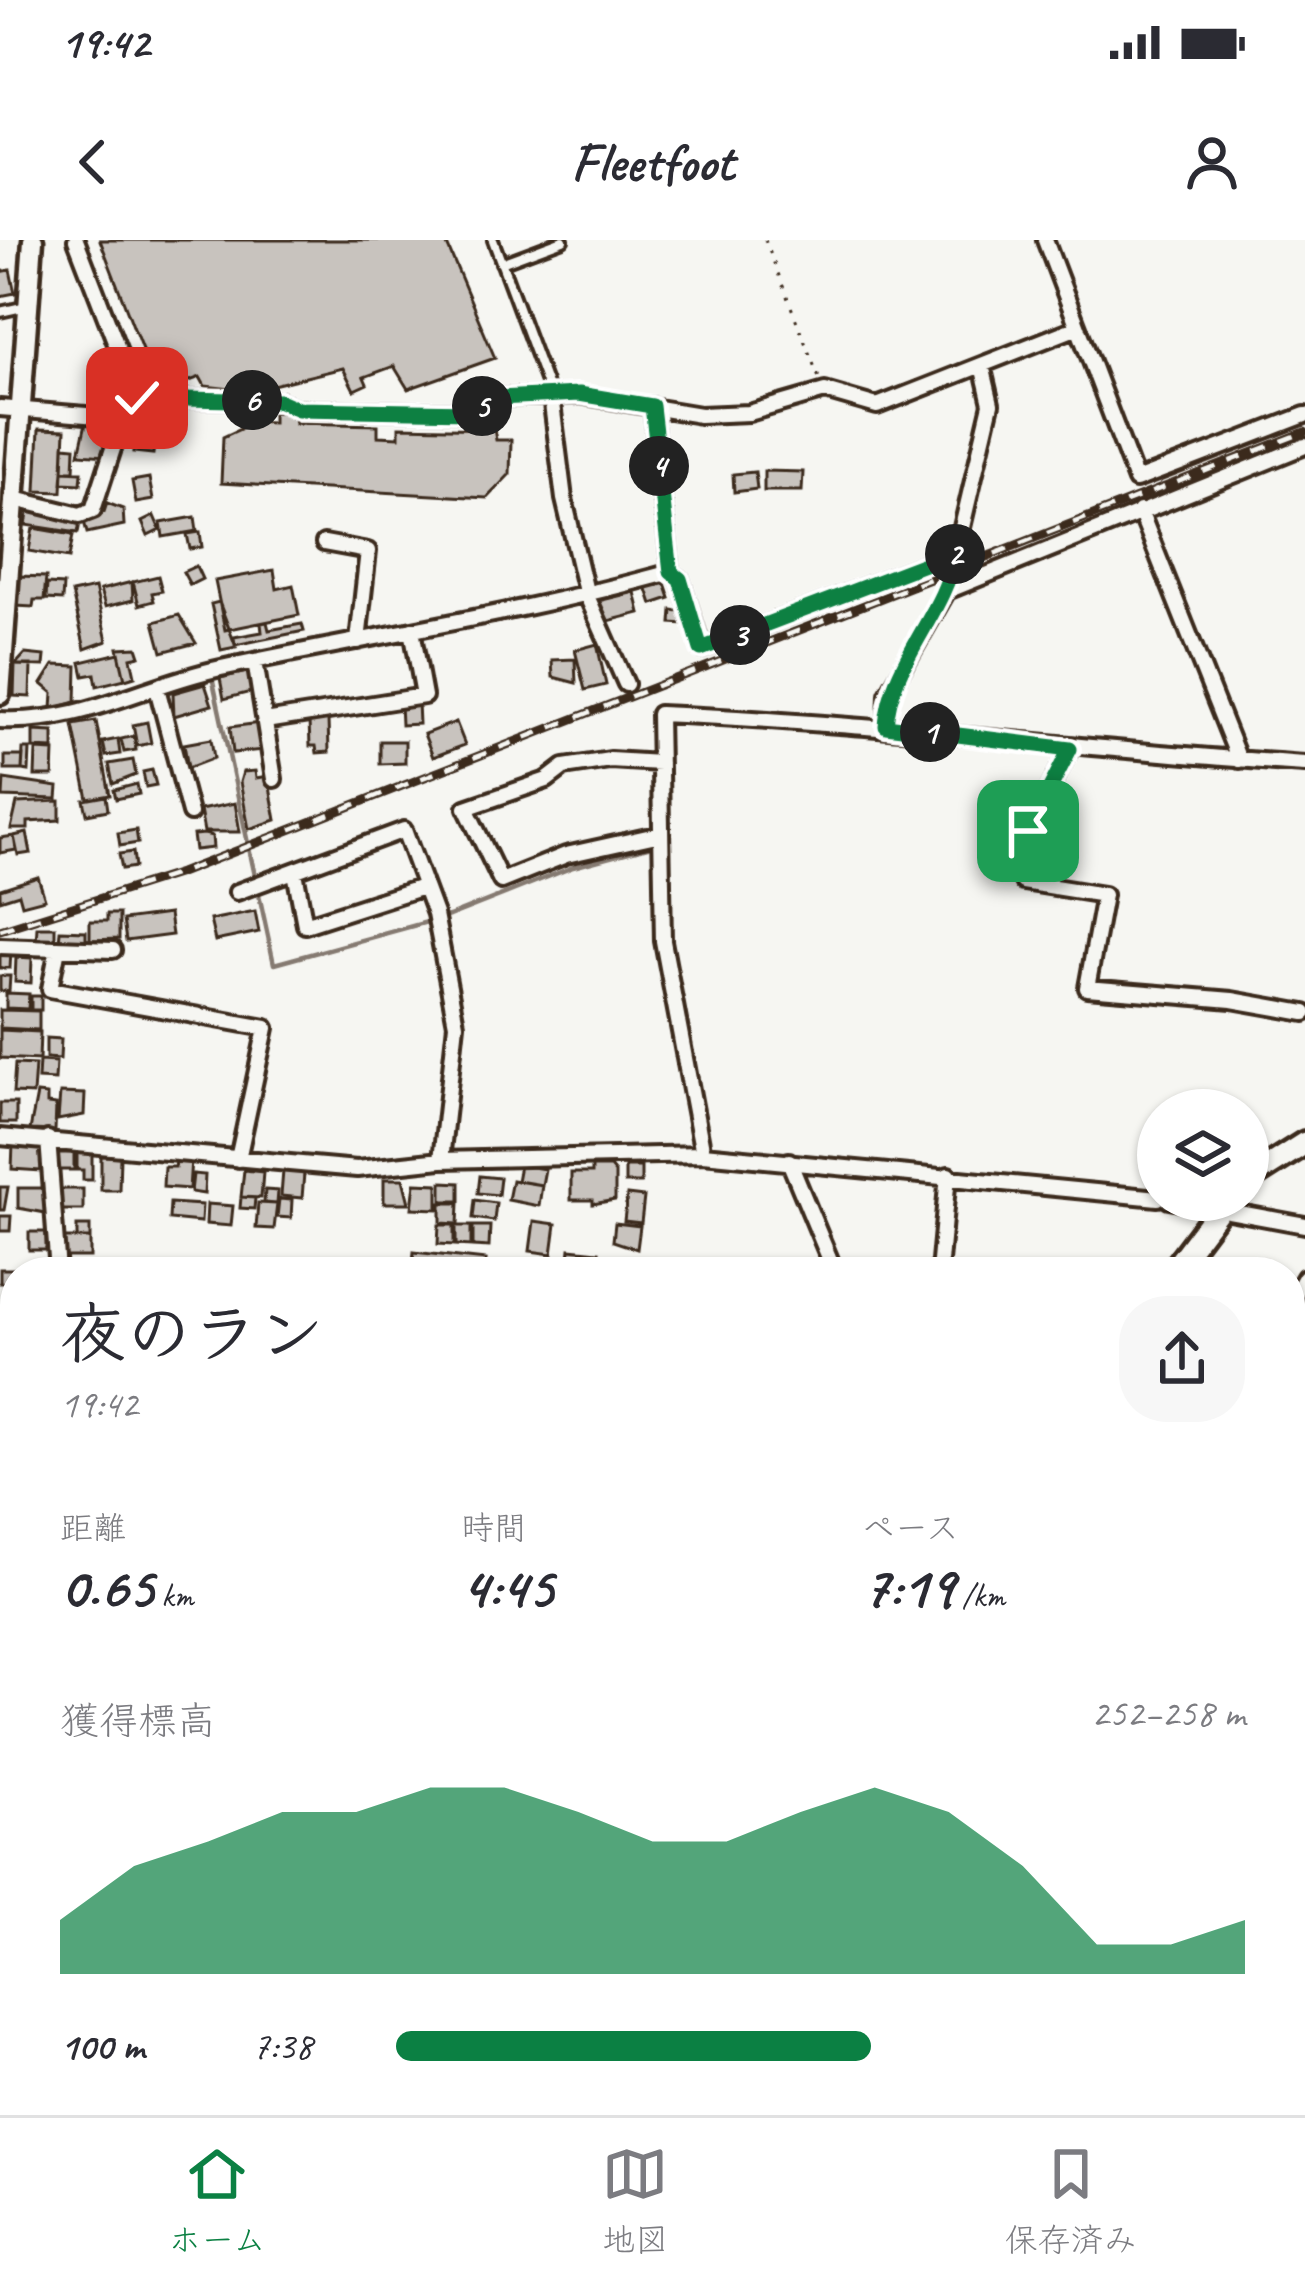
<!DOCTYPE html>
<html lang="ja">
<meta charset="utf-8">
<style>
:root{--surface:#fff;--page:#f7f7f7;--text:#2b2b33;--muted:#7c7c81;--line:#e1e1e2;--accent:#0b8043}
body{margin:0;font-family:Caveat,"Klee One",sans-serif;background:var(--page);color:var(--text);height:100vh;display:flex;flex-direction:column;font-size:45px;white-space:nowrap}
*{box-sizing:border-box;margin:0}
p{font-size:39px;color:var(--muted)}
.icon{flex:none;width:66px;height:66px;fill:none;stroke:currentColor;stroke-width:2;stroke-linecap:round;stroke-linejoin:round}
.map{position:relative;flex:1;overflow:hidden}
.details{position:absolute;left:0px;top:1017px;width:1305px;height:858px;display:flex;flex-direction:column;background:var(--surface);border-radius:48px 48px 0 0;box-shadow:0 3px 9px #0004}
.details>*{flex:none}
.tools{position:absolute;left:1137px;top:849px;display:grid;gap:24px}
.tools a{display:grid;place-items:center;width:132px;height:132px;border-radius:50%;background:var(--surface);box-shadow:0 3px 9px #0004;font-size:60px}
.pin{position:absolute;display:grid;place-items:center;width:102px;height:102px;color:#fff;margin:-51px;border-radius:24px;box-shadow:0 6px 18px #0006}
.km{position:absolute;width:60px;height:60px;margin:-30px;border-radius:50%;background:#222;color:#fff;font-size:33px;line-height:60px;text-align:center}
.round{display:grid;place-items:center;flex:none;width:126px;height:126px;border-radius:48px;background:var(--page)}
.headline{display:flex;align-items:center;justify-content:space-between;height:204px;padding:0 60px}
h1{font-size:66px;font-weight:600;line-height:90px}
.metrics{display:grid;grid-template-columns:repeat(3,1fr);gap:18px;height:204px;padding:12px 60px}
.metrics div{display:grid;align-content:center}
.metrics b{font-size:60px;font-weight:600}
.metrics small{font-size:33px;font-weight:400}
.metrics p{font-size:33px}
.chart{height:336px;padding:24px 60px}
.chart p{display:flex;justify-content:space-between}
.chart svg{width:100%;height:216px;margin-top:12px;fill:var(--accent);opacity:.7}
ul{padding:0 60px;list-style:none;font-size:39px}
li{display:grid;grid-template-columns:192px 144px 1fr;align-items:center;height:90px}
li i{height:30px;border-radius:15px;background:var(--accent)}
.status{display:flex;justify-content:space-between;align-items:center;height:84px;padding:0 60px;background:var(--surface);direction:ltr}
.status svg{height:33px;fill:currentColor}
header{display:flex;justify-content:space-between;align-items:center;height:156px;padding:0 60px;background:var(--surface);font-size:54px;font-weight:600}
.tabs{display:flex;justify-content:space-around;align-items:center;height:168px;border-top:3px solid var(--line);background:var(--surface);font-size:33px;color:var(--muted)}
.tabs a{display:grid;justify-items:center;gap:6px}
.tabs .active{color:var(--accent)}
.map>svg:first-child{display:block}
.built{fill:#e8e7e2}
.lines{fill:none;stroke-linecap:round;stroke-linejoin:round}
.stream{stroke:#857a71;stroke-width:4.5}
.building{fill:#c8c3be;stroke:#3b2a1e;stroke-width:3}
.service-casing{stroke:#3b2a1e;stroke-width:16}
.minor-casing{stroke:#3b2a1e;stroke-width:22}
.tertiary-casing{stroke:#3b2a1e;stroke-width:27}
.primary-casing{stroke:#3b2a1e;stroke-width:30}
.path{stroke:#3b2a1e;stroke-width:3;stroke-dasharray:3 9;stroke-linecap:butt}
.service{stroke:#f6f6f2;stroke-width:8}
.minor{stroke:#f6f6f2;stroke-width:14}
.tertiary{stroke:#f6f6f2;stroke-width:18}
.primary{stroke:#f6f6f2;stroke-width:21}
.rail-casing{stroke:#3b2a1e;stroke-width:9}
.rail{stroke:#f6f6f2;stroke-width:4.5;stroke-dasharray:14;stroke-linecap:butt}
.route-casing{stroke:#fff;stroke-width:24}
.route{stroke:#0b8043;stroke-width:15}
</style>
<div class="status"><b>19:42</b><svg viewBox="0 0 49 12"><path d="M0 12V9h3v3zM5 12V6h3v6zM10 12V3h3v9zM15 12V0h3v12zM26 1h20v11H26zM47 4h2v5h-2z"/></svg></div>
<header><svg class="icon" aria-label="back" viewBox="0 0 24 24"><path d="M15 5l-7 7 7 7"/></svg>Fleetfoot<svg class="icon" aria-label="person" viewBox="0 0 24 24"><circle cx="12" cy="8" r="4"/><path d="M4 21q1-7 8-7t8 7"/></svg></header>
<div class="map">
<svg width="1305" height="1875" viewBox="0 0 1305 1875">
<rect width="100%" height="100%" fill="#f6f6f2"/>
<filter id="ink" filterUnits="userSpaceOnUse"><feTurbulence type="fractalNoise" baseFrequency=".00833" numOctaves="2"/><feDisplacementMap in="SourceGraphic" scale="24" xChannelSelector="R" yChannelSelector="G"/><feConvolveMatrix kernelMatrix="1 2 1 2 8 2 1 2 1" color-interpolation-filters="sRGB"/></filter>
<g filter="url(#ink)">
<path class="built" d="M 323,1860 L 545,1860 L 544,1875 L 322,1875 Z"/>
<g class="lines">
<path class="stream" d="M 213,441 L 274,724 L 449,676 L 573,627 L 655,605"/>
</g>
<path class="building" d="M 100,0 L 445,0 L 495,118 L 408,149 L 394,126 L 364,137 L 367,144 L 354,150 L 343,128 L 248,151 L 205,146 L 200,137 L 182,144 L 171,124 L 151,133 Z
M 10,30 L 15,53 L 0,56 L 0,32 Z
M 273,172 L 296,173 L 295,183 L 378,185 L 378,196 L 399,197 L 399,187 L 494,189 L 496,200 L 511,200 L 510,234 L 487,258 L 221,243 L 223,197 L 240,189 L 240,181 L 273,182 Z
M 138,174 L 157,177 L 153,214 L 133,212 Z
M 86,183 L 107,192 L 106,216 L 79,214 Z
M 39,189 L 65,190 L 62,252 L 36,251 Z
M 64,206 L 75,207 L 74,231 L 63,231 Z
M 63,231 L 82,232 L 81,244 L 62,243 Z
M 764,231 L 803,232 L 802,251 L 764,251 Z
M 755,232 L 757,249 L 734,252 L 733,234 Z
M 149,238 L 153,260 L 136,263 L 132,241 Z
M 107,263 L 123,269 L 124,285 L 87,293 L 83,277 L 104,272 Z
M 29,268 L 81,277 L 78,293 L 26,285 Z
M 154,276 L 160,290 L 148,296 L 142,282 Z
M 195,277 L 197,291 L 163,297 L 161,283 Z
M 33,288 L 73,295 L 69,318 L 29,311 Z
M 200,292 L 202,307 L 190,309 L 187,294 Z
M 196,326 L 202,339 L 190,345 L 183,332 Z
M 274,330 L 277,349 L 293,345 L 299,375 L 225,390 L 215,341 Z
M 18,336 L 46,337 L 44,360 L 34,360 L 33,367 L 16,366 Z
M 158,336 L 162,351 L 152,353 L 154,361 L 139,365 L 133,342 Z
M 664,340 L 670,358 L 652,364 L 646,346 Z
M 132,342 L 133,360 L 105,367 L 100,350 Z
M 47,344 L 63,345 L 62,360 L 46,359 Z
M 95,348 L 107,401 L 85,409 L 72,353 Z
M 635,352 L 640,373 L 608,381 L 598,361 Z
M 219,362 L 236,407 L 221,410 L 211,364 Z
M 672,370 L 686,372 L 685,384 L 671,383 Z
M 179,375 L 196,403 L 162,412 L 154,382 Z
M 267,382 L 269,390 L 302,384 L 304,391 L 235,405 L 234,397 L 262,392 L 261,383 Z
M 597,404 L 606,445 L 585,450 L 575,410 Z
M 137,407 L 140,416 L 131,418 L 135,436 L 125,439 L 118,408 Z
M 119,413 L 125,439 L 97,446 L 95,434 L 84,436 L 81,422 Z
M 25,414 L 45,416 L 44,426 L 15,425 Z
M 575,419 L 576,443 L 553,437 L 552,420 Z
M 15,425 L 31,425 L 30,457 L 14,456 Z
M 54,425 L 77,426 L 76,462 L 52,469 L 53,453 L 42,444 Z
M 251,431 L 255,451 L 224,459 L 220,438 Z
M 205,444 L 212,465 L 174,476 L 173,453 Z
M 418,462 L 419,484 L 401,485 L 400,463 Z
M 328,480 L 329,512 L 317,513 L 316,506 L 310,506 L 309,481 Z
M 96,481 L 110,555 L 88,559 L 73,485 Z
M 147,482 L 151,503 L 137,506 L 133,485 Z
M 456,482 L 465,505 L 433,517 L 424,494 Z
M 260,483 L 263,510 L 233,513 L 230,487 Z
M 33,491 L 53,492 L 53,509 L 33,508 Z
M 134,496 L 136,510 L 124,512 L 121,499 Z
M 118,499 L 120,514 L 106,516 L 103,502 Z
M 211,499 L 214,518 L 188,528 L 184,504 Z
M 380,501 L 405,501 L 405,523 L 380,524 Z
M 23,509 L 30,509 L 29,531 L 22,530 Z
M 36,510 L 54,511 L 53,536 L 35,536 Z
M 5,516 L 23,516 L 22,530 L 5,530 Z
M 133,520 L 136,535 L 113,544 L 109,524 Z
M 152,530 L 156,545 L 146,547 L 143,532 Z
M 255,531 L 256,538 L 268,536 L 276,580 L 249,589 L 240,542 L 243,532 Z
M 4,539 L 58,547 L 57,559 L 3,557 Z
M 137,544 L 139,554 L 116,559 L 114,550 Z
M 106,556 L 108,570 L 87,574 L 84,560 Z
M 60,561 L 60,580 L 28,582 L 28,589 L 11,589 L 17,563 Z
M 235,563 L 240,592 L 204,592 L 200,570 Z
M 136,590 L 138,603 L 120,606 L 118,593 Z
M 27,593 L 31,613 L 18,615 L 14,596 Z
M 204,594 L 212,596 L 213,608 L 195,610 L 193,595 Z
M 14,596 L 16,610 L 0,613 L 0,598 Z
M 133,612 L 135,627 L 122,629 L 119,614 Z
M 38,637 L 45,659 L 22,665 L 19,654 L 0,660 L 0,649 Z
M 255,671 L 259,692 L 215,701 L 210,680 Z
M 107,674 L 119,674 L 119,699 L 90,700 L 90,681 L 107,681 Z
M 169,674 L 172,695 L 126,701 L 123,680 Z
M 37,687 L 55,687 L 55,703 L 36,703 Z
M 60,690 L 86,691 L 86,704 L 59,703 Z
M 0,709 L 11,710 L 10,728 L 0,728 Z
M 16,717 L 32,718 L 31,743 L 15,742 Z
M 0,736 L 10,736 L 9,751 L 0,751 Z
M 6,753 L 29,754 L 28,769 L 6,768 Z
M 31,756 L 41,756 L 41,770 L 31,770 Z
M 0,770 L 39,771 L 39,790 L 0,788 Z
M 0,790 L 40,792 L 39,820 L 0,818 Z
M 46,798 L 61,799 L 60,819 L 46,818 Z
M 39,821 L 56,822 L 55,840 L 38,839 Z
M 15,824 L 35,825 L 33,854 L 13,853 Z
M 60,853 L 85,854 L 84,875 L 58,880 Z
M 37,854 L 47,855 L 47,864 L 56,865 L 55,891 L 30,890 Z
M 0,863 L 16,863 L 16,883 L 0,883 Z
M 13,904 L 42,906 L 41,931 L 12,929 Z
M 77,912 L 92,912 L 92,940 L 83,940 L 83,930 L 77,930 Z
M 52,913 L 74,913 L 74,930 L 52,930 Z
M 101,916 L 120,916 L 119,950 L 101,950 Z
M 176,918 L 191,919 L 189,949 L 163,947 L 164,927 L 175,927 Z
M 520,925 L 545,929 L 542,945 L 517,941 Z
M 592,927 L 610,927 L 615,933 L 615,960 L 593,964 L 593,960 L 571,960 L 571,933 L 592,933 Z
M 625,927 L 641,927 L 641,943 L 625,943 Z
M 244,930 L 263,932 L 261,958 L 241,957 Z
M 283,931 L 304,933 L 302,958 L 281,956 Z
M 193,934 L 205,935 L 204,954 L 191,952 Z
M 480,936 L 500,938 L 498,955 L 478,953 Z
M 384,939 L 403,939 L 409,963 L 384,963 Z
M 512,940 L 542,945 L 539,966 L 508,960 Z
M 442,942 L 460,943 L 460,961 L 442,961 Z
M 415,943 L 438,944 L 438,969 L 412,968 Z
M 0,947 L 8,947 L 4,970 L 0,970 Z
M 18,948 L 46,948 L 45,973 L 18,968 Z
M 59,949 L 83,949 L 83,970 L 59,970 Z
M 265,950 L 278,951 L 277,964 L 264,963 Z
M 627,955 L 644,957 L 641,983 L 624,981 Z
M 241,957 L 255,958 L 254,969 L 240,968 Z
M 279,959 L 292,960 L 291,978 L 277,977 Z
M 475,960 L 496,963 L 494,981 L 473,978 Z
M 170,963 L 202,965 L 201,982 L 169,979 Z
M 258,963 L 277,964 L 274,989 L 256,988 Z
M 441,963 L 459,963 L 458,984 L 441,983 Z
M 207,964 L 233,966 L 231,986 L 206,984 Z
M 0,976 L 11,976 L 10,991 L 0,991 Z
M 534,981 L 556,984 L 552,1014 L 530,1011 Z
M 615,983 L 640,986 L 637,1009 L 613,1001 Z
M 439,985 L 454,985 L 454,1005 L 438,1004 Z
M 77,986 L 90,986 L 90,998 L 77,998 Z
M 456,986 L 471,986 L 471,1006 L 456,1005 Z
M 473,986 L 490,986 L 489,1007 L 473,1006 Z
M 29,992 L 46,992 L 46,1010 L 29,1010 Z
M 63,998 L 90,998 L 90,1017 L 63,1017 Z
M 570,1009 L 599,1012 L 596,1032 L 568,1028 Z
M 414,1012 L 486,1020 L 484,1032 L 412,1031 Z
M 626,1022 L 648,1025 L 647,1032 L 624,1032 Z
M 27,1024 L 40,1024 L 51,1032 L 27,1032 Z
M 0,1029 L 16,1029 L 15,1043 L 0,1043 Z
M 9,1075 L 15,1100 L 0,1105 L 0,1078 Z
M 15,1122 L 15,1154 L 4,1150 Z
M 1295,1521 L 1305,1521 L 1305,1546 L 1295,1546 Z
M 1290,1598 L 1305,1599 L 1305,1620 L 1290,1619 Z
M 1290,1619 L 1305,1620 L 1305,1637 L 1290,1635 Z
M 1299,1687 L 1305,1688 L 1305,1726 L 1296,1725 Z
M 0,1753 L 10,1753 L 10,1767 L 0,1766 Z
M 1290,1762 L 1301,1763 L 1298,1801 L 1290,1800 Z
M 0,1768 L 13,1769 L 12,1789 L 0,1789 Z
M 1290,1800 L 1305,1801 L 1305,1875 L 1119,1875 L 1120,1860 L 1290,1860 Z
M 210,1860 L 248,1861 L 246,1875 L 209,1872 Z
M 551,1860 L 652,1860 L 651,1875 L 550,1875 Z
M 673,1860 L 795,1860 L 854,1867 L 854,1875 L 741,1875 L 672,1869 Z
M 864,1860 L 926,1860 L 925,1875 L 863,1875 Z
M 953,1860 L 983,1860 L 982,1875 L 946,1875 L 952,1871 Z
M 997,1860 L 1009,1860 L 1008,1872 L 996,1871 Z
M 1009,1860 L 1105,1860 L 1104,1875 L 1008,1875 Z
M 0,1861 L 39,1868 L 38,1875 L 0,1875 Z
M 270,1863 L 311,1868 L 311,1875 L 269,1875 Z"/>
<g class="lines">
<g class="service-casing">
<path id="service" d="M 493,0 L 551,156
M 501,23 L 563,0
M 0,72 L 27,66
M 5,1442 L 8,1402
M 1290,1644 L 1305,1646
M 1290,1748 L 1305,1748"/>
</g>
<g class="minor-casing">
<path id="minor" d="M 1045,0 L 1136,240 L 1305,175
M 551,156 L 564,259 L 587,356 L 626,444
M 137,158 L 280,161 L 298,169 L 470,172 L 498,158 L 579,155 L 700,175 L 749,173 L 825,151 L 877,166 L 1078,87
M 0,168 L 123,178
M 15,259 L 80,275 L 93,270 L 123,178 L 137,158 L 76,0
M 1140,271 L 1239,520
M 324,303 L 368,311 L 358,401
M 671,332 L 680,339 L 702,409 L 956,312
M 947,351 L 991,164 L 982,125
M 255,421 L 274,539
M 157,448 L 190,573
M 0,480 C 84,484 142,445 221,428 C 371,396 523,373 671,332 L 652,166
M 265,481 L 424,456 L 412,390
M 887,486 L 888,454 L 947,351 L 1305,206
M 1070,509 L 1028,591 L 1023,642 L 1104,655 L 1087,748 L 1232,760 L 1305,773
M 660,523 L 610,520 L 564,527 L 547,540 L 466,568 L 501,641 L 566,615 L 661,594
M 295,632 L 305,685 L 423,647
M 237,652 L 404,590 L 435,674 L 456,784 L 441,920
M 0,706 L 113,710
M 58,708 L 50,749 L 266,788 L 238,919
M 0,897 L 357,929 L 441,920 L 703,914 L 1158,958
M 48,899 L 58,1032
M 703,914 L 663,701 L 659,474 C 875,483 1089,510 1305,524
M 789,921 L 835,1032
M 1169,960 L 1305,985
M 939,1032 L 948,935
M 1290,1063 L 1305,1037
M 1290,1115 L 1305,1120
M 0,1183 L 15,1184
M 1290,1586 L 1305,1588
M 663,1875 L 664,1860
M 937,1875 L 938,1860"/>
</g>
<g class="tertiary-casing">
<path id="tertiary" d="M 0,454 L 33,0"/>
</g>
<g class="primary-casing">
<path id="primary" d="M 1248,939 L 1305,903
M 1172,1032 L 1226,960
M 0,1445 L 15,1442"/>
</g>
<path class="path" d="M 765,0 L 819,138
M 190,1875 L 191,1860"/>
<use href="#service" class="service"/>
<use href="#minor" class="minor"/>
<use href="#tertiary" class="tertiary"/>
<use href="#primary" class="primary"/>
<g class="rail-casing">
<path id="rail" d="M 0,690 L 180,633 L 1305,192"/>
</g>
<use href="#rail" class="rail"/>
</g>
</g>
<g class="lines" filter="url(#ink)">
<g class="route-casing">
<path id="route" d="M 137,158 L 280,161 L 298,169 L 470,172 L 498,158 L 579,154 L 652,166 L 671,332 L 680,339 L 701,409 L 956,312 C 944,376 890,421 886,486 L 1070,509 L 1028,591"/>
</g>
<use href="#route" class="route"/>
</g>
</svg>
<div class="tools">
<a><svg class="icon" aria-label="layers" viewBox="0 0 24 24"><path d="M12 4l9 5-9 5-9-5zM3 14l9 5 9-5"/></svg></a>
</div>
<div class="pin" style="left:1028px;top:591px;background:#1e9e55"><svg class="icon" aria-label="arrive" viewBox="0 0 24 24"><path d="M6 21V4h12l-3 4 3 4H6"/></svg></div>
<div class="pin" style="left:137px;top:158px;background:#d93025"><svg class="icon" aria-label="check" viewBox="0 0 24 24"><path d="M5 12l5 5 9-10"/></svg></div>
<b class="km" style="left:930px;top:492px">1</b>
<b class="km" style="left:955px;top:314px">2</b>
<b class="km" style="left:740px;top:395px">3</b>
<b class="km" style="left:659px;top:226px">4</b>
<b class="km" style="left:482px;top:166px">5</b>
<b class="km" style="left:252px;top:160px">6</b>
<section class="details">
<div class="headline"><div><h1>夜のラン</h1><p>19:42</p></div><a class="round"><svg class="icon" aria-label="share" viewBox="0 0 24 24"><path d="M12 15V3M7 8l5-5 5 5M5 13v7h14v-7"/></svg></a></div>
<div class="metrics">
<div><p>距離</p><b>0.65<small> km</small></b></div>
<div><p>時間</p><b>4:45</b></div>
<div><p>ペース</p><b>7:19<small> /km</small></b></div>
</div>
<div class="chart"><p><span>獲得標高</span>252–258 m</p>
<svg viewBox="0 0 160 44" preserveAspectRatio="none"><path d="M0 44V33L10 22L20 17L30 11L40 11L50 6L60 6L70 11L80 17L90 17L100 11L110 6L120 11L130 22L140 38L150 38L160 33V44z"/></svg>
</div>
<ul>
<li><b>100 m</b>7:38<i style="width:56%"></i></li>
</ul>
</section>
</div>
<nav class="tabs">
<a class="active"><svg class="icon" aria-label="home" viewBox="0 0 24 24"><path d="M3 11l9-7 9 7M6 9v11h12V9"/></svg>ホーム</a>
<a><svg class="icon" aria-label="map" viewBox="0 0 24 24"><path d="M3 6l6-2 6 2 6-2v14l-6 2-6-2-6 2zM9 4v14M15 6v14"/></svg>地図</a>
<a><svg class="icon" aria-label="saved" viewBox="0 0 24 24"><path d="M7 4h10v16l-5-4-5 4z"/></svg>保存済み</a>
</nav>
